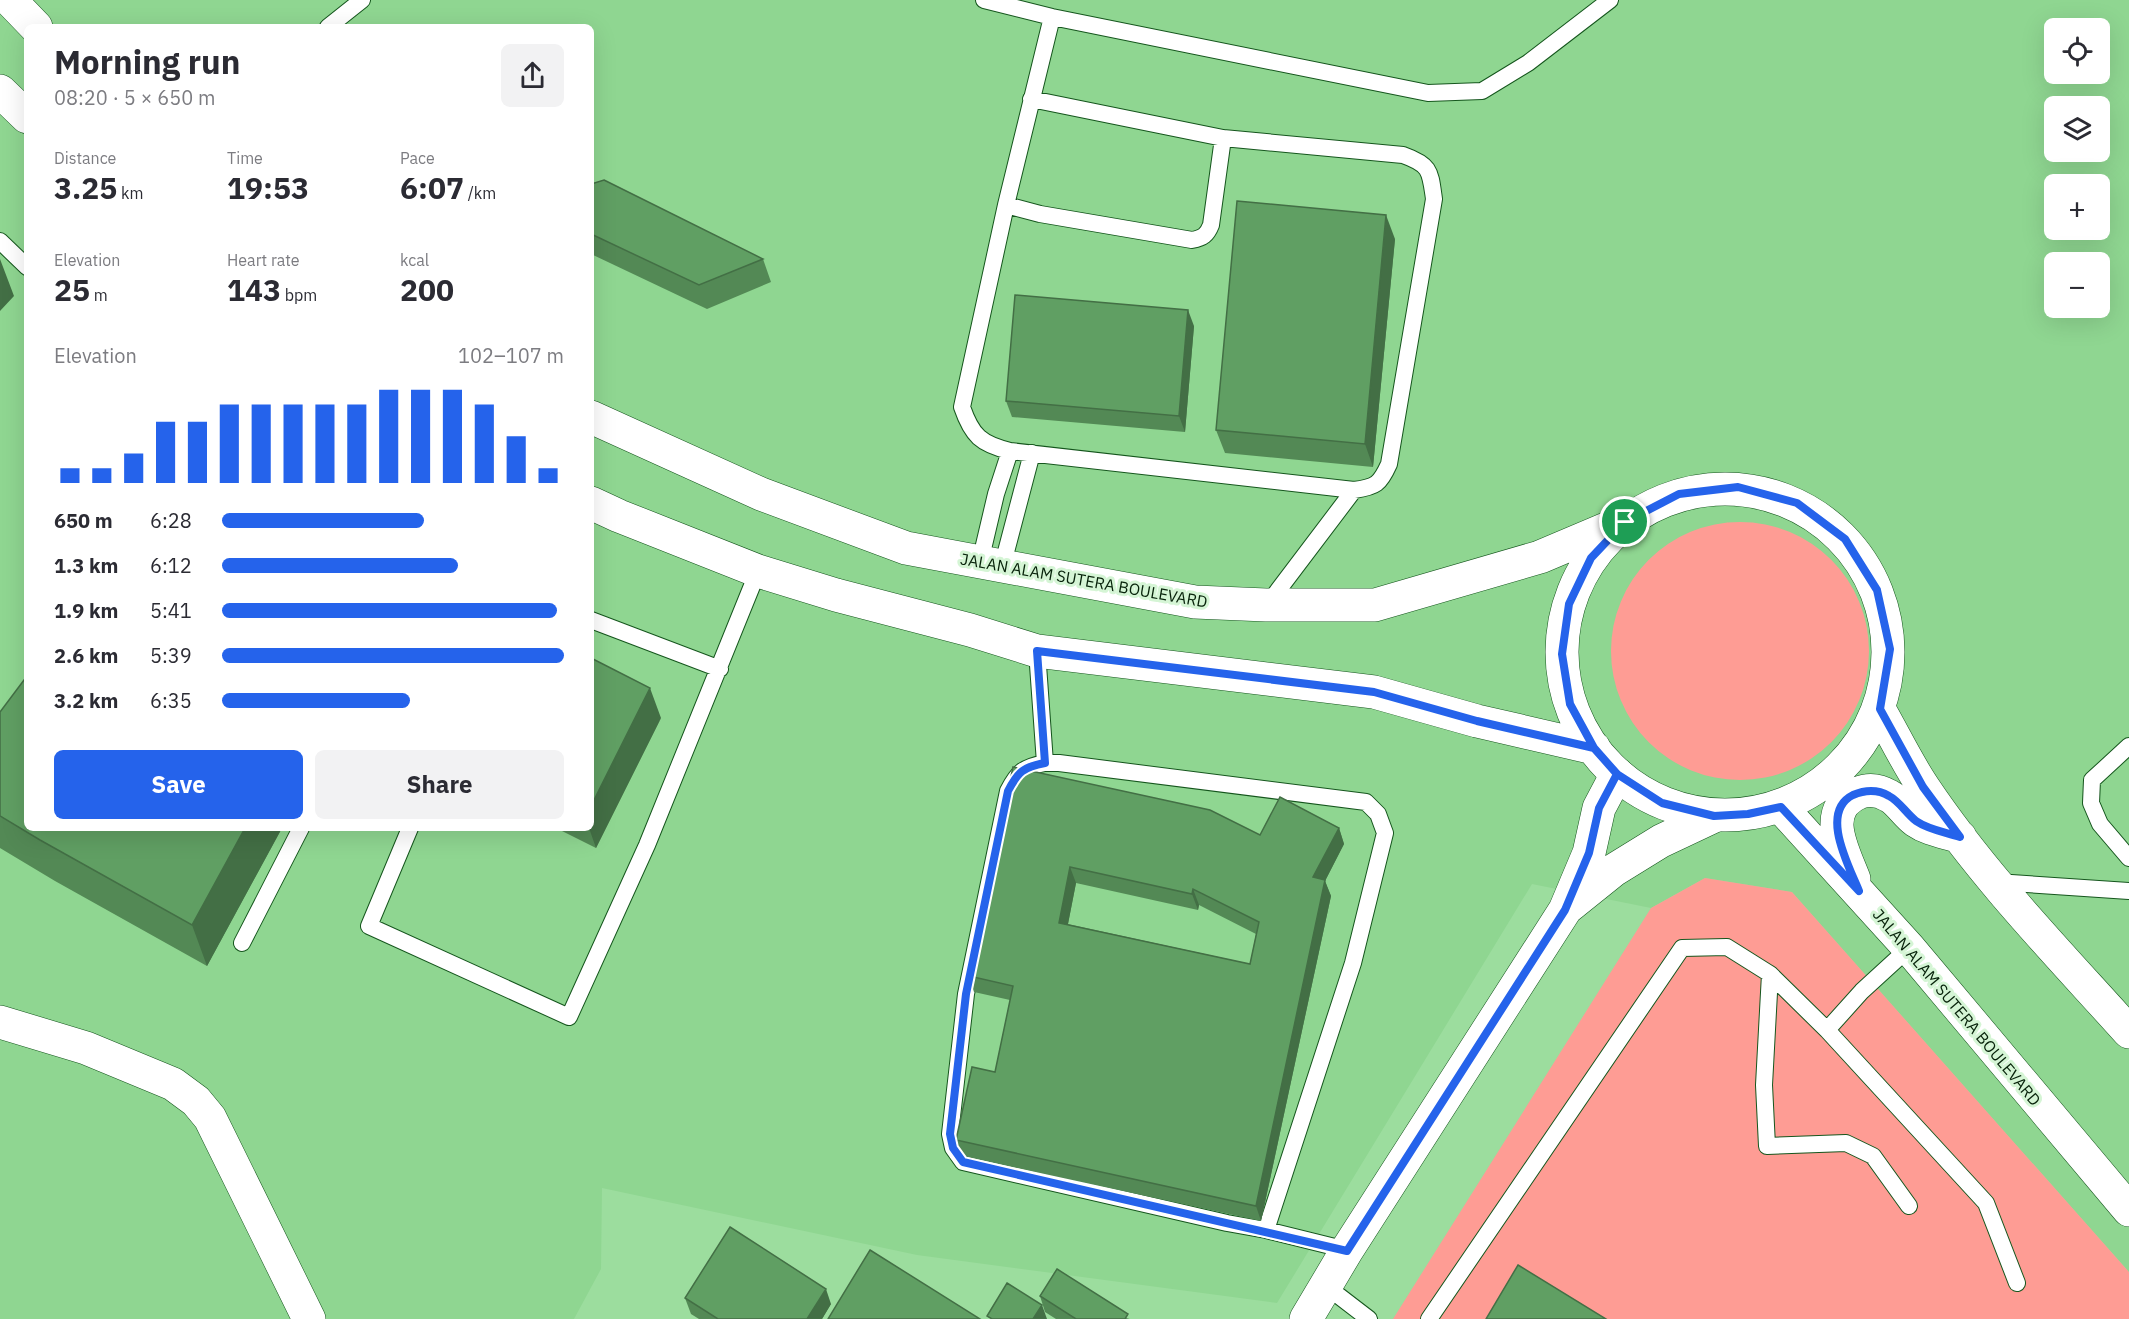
<!DOCTYPE html>
<meta charset="utf-8">
<style>
:root{--surface:#fff;--page:#f2f2f3;--text:#2b2b33;--muted:#7c7c81;--accent:#2563eb}
body{margin:0;font-family:"IBM Plex Sans",sans-serif;background:var(--page);color:var(--text);height:100vh;display:flex;flex-direction:column;font-size:22px;white-space:nowrap}
*{box-sizing:border-box;margin:0}
p{font-size:20px;color:var(--muted)}
.icon{flex:none;width:33px;height:33px;fill:none;stroke:currentColor;stroke-width:2;stroke-linecap:round;stroke-linejoin:round}
.map{position:relative;flex:1;overflow:hidden}
.panel{position:absolute;left:24px;top:24px;width:570px;height:807px;display:flex;flex-direction:column;background:var(--surface);border-radius:9px;box-shadow:0 6px 24px #0002}
.panel>*{flex:none}
.fabs{position:absolute;left:2044px;top:18px;display:grid;gap:12px}
.fabs a{display:grid;place-items:center;width:66px;height:66px;border-radius:9px;background:var(--surface);box-shadow:0 6px 24px #0002;font-size:30px}
.pin{position:absolute;display:grid;place-items:center;width:51px;height:51px;color:#fff;margin:-26px;border:3px solid #fff;border-radius:50%;box-shadow:0 2px 6px #0007}
.round{display:grid;place-items:center;flex:none;width:63px;height:63px;border-radius:9px;background:var(--page)}
.overview{display:flex;align-items:center;justify-content:space-between;height:102px;padding:0 30px}
h1{font-size:33px;font-weight:700;line-height:45px}
.metrics{display:grid;grid-template-columns:repeat(3,1fr);gap:9px;height:102px;padding:6px 30px}
.metrics div{display:grid;align-content:center}
.metrics b{font-size:30px;font-weight:700}
.metrics small{font-size:16px;font-weight:400}
.metrics p{font-size:16px}
.chart{height:168px;padding:12px 30px}
.chart p{display:flex;justify-content:space-between}
.chart svg{width:100%;height:108px;margin-top:6px;stroke:var(--accent);stroke-width:6}
.primary-button{display:flex;gap:12px;margin-top:auto;padding:12px 30px}
.primary-button a{flex:1;height:69px;border-radius:9px;background:var(--accent);color:#fff;font-size:24px;font-weight:700;line-height:69px;text-align:center}
.primary-button a+a{background:var(--page);color:var(--text)}
ul{padding:0 30px;list-style:none;font-size:20px}
li{display:grid;grid-template-columns:96px 72px 1fr;align-items:center;height:45px}
li i{height:15px;border-radius:8px;background:var(--accent)}
.map>svg:first-child{display:block}
.built{fill:#8fd691;fill-rule:evenodd}
.green{fill:#fe9c94}
.lines{fill:none;stroke-linecap:round;stroke-linejoin:round}
.service-casing{stroke:#15561d;stroke-width:18}
.minor-casing{stroke:#15561d;stroke-width:34}
.tertiary-casing{stroke:#15561d;stroke-width:34}
.secondary-casing{stroke:#15561d;stroke-width:34}
.service{stroke:#fff;stroke-width:16}
.minor{stroke:#fff;stroke-width:33}
.tertiary{stroke:#fff;stroke-width:33}
.secondary{stroke:#fff;stroke-width:33}
.wall{fill:#538955;fill-rule:evenodd}
.shaded-wall{fill:#436f45}
.building{fill:#609f63;stroke:#436f45;stroke-width:1.5;fill-rule:evenodd}
.route-casing{stroke:#fff;stroke-width:12}
.route{stroke:#2563eb;stroke-width:8}
.labels{text-anchor:middle;dominant-baseline:central;stroke-width:6;stroke-linejoin:round;paint-order:stroke}
.street-label{font-size:16px;fill:#07220a;stroke:#d5f5d5}
</style>
<div class="map">
<svg width="2129" height="1319" viewBox="0 0 2129 1319">
<rect width="100%" height="100%" fill="#9cdd9e"/>
<path class="built" d="M 0,0 L 2129,0 L 2129,1272 L 1792,892 L 1705,878 L 1651,908 L 1532,884 L 1277,1303 L 917,1255 L 602,1188 L 601,1269 L 574,1319 L 0,1319 ZM 27,27 L 591,27 L 591,828 L 27,828 ZM 2055,28 L 2100,28 L 2100,74 L 2055,74 ZM 2055,106 L 2100,106 L 2100,152 L 2055,152 ZM 2055,184 L 2100,184 L 2100,230 L 2055,230 ZM 2055,262 L 2100,262 L 2100,308 L 2055,308 Z"/>
<path class="green" d="M1611 651a129 129 0 1 1 258 0a129 129 0 1 1-258 0Z
M 1705,878 L 1792,892 L 2129,1272 L 2129,1319 L 1393,1319 L 1651,908 Z"/>
<g class="lines">
<g class="service-casing">
<path id="service" d="M 984,0 L 1052,17 L 1428,93 L 1482,91 L 1528,63 L 1610,0
M 1052,17 L 1006,205 L 1040,214 L 1192,240 C 1203,238 1207,235 1211,225 L 1223,138
M 328,27 L 362,0
M 1006,205 L 962,407 C 972,436 981,444 1010,451 L 1354,490 C 1376,487 1380,484 1389,464 L 1434,199 C 1430,171 1431,165 1403,155 L 1223,138 L 1031,99
M 0,241 L 27,267
M 980,562 L 996,494 L 1010,451
M 1002,567 L 1032,453
M 1267,605 L 1354,490
M 591,620 L 720,669
M 1037,651 L 1045,763
M 2129,746 L 2092,780 L 2091,803 L 2100,824 L 2129,858
M 1045,763 L 1059,763 L 1366,802 L 1378,814 L 1385,833 L 1353,963 L 1266,1230 L 1227,1223 L 963,1162 L 953,1148 L 950,1134 L 966,994 L 1008,791 C 1018,772 1023,767 1045,763 Z
M 410,828 L 369,926 L 569,1017 L 647,845 L 758,571
M 1996,882 L 2129,891
M 242,943 L 301,828
M 1770,974 L 1764,1085 L 1767,1146 L 1846,1143 L 1873,1156 L 1909,1206
M 1827,1030 L 1862,991 L 1909,948
M 1266,1230 L 1347,1250
M 1326,1286 L 1369,1319
M 1429,1319 L 1682,948 L 1727,947 L 1770,974 L 1827,1030 L 1986,1203 L 2017,1283"/>
</g>
<g class="minor-casing">
<path id="minor" d="M 0,1022 L 86,1048 L 173,1084 L 196,1101 L 210,1118 L 309,1319"/>
</g>
<g class="tertiary-casing">
<path id="tertiary" d="M 1568,907 L 1614,870 L 1661,841 L 1714,816
M 1306,1319 L 1347,1250 L 1565,910 L 1589,853 L 1599,808 L 1617,774"/>
</g>
<g class="secondary-casing">
<path id="secondary" d="M 10,0 L 36,27
M 0,91 L 27,117
M 591,417 L 761,494 L 906,548 L 1195,602 L 1266,605 L 1375,605 L 1540,557 L 1625,521
M1562 652a163 163 0 1 1 326 0a163 163 0 1 1-326 0Z
M 591,503 L 619,516 L 758,571 L 836,595 L 970,630 L 1037,651 L 1374,692 L 1477,721 L 1594,748
M 1879,709 C 1894,735 1907,763 1924,788 C 1983,876 2058,953 2129,1032
M 1781,807 L 1909,948 L 2129,1210
M 1854,879 C 1843,850 1820,811 1858,793 C 1868,789 1879,790 1889,796 C 1899,801 1906,814 1916,821 C 1929,830 1945,832 1960,837"/>
</g>
<use href="#service" class="service"/>
<use href="#minor" class="minor"/>
<use href="#tertiary" class="tertiary"/>
<use href="#secondary" class="secondary"/>
</g>
<path class="wall" d="M 591,184 L 763,259 L 771,282 L 707,309 L 591,254 Z
M 1395,239 L 1373,467 L 1225,453 L 1216,430 Z
M 1194,326 L 1185,432 L 1012,417 L 1006,401 Z
M 0,712 L 282,828 L 207,966 L 55,881 L 0,848 Z
M 661,718 L 596,848 L 556,828 L 591,828 Z
M 1013,767 L 1260,835 L 1339,828 L 1344,844 L 1325,881 L 1331,896 L 1261,1221 L 962,1156 L 956,1140 L 995,1072 L 1010,1000 L 974,992 L 969,976 ZM 1076,883 L 1198,910 L 1199,905 L 1256,934 L 1250,964 L 1068,924 Z
M 1040,1296 L 1130,1319 L 1056,1319 L 1045,1312 Z
M 685,1298 L 831,1304 L 822,1319 L 699,1319 L 691,1314 Z"/>
<path class="shaded-wall" d="M 1386,215 L 1395,239 L 1373,467 L 1365,444 Z
M 0,259 L 14,296 L 0,311 Z
M 1188,310 L 1194,326 L 1185,432 L 1179,416 Z
M 650,688 L 661,718 L 596,848 L 589,828 L 591,828 L 591,806 Z
M 245,828 L 282,828 L 207,966 L 192,925 Z
M 1339,828 L 1344,844 L 1325,881 L 1331,896 L 1261,1221 L 1256,1206 L 1313,877 Z
M 1070,867 L 1076,883 L 1065,939 L 1059,923 Z
M 1193,889 L 1199,905 L 1198,910 L 1192,894 Z
M 826,1289 L 831,1304 L 822,1319 L 807,1319 Z
M 1042,1305 L 1047,1319 L 1033,1319 Z"/>
<path class="building" d="M 604,180 L 763,259 L 699,285 L 591,234 L 591,184 Z
M 1237,201 L 1386,215 L 1365,444 L 1216,430 Z
M 1015,295 L 1188,310 L 1179,416 L 1006,401 Z
M 591,658 L 650,688 L 591,806 Z
M 27,676 L 27,828 L 245,828 L 192,925 L 40,840 L 0,816 L 0,712 Z
M 1013,767 L 1210,810 L 1260,835 L 1280,797 L 1339,828 L 1313,877 L 1325,880 L 1256,1206 L 956,1140 L 972,1067 L 995,1072 L 1013,986 L 969,976 ZM 1070,867 L 1192,894 L 1193,889 L 1259,922 L 1250,964 L 1059,923 Z
M 730,1227 L 826,1289 L 807,1319 L 718,1319 L 685,1298 Z
M 870,1250 L 980,1319 L 828,1319 Z
M 1518,1265 L 1606,1319 L 1486,1319 Z
M 1057,1269 L 1128,1314 L 1125,1319 L 1076,1319 L 1040,1296 Z
M 1007,1283 L 1042,1305 L 1033,1319 L 992,1319 L 987,1316 Z"/>
<g class="lines">
<g class="route-casing">
<path id="route" d="M 1625,522 L 1591,558 L 1569,604 L 1562,654 L 1570,704 L 1594,748 L 1617,774 L 1599,808 L 1589,853 L 1565,910 L 1347,1251 L 963,1162 L 953,1148 L 950,1134 L 966,994 L 1008,791 C 1018,772 1023,767 1045,763 L 1037,651 L 1374,692 L 1477,721 L 1594,748 L 1617,774 L 1662,803 L 1714,816 L 1748,814 L 1781,807 L 1859,891 C 1849,866 1819,812 1853,795 C 1865,790 1877,789 1889,796 C 1899,801 1906,813 1916,821 C 1929,830 1945,832 1960,837 L 1923,787 L 1880,709 L 1890,649 L 1877,590 L 1845,539 L 1797,503 L 1738,487 L 1679,494 L 1625,522"/>
</g>
<use href="#route" class="route"/>
</g>
<g class="labels">
<g class="street-label">
<text transform="translate(1084 580) rotate(10)">JALAN ALAM SUTERA BOULEVARD</text>
<text transform="translate(1957 1007) rotate(50)">JALAN ALAM SUTERA BOULEVARD</text>
</g>
</g>
</svg>
<div class="fabs">
<a><svg class="icon" aria-label="locate" viewBox="0 0 24 24"><circle cx="12" cy="12" r="6"/><path d="M12 2v4M12 18v4M2 12h4M18 12h4"/></svg></a>
<a><svg class="icon" aria-label="layers" viewBox="0 0 24 24"><path d="M12 4l9 5-9 5-9-5zM3 14l9 5 9-5"/></svg></a>
<a>+</a>
<a>−</a>
</div>
<div class="pin" style="left:1625px;top:522px;background:#1e9e55"><svg class="icon" aria-label="arrive" viewBox="0 0 24 24"><path d="M6 21V4h12l-3 4 3 4H6"/></svg></div>
<section class="panel">
<div class="overview"><div><h1>Morning run</h1><p>08:20 · 5 × 650 m</p></div><a class="round"><svg class="icon" aria-label="share" viewBox="0 0 24 24"><path d="M12 15V3M7 8l5-5 5 5M5 13v7h14v-7"/></svg></a></div>
<div class="metrics">
<div><p>Distance</p><b>3.25<small> km</small></b></div>
<div><p>Time</p><b>19:53</b></div>
<div><p>Pace</p><b>6:07<small> /km</small></b></div>
</div>
<div class="metrics">
<div><p>Elevation</p><b>25<small> m</small></b></div>
<div><p>Heart rate</p><b>143<small> bpm</small></b></div>
<div><p>kcal</p><b>200</b></div>
</div>
<div class="chart"><p><span>Elevation</span>102–107 m</p>
<svg viewBox="0 0 160 44" preserveAspectRatio="none"><path d="M5 44V38M15 44V38M25 44V32M35 44V19M45 44V19M55 44V12M65 44V12M75 44V12M85 44V12M95 44V12M105 44V6M115 44V6M125 44V6M135 44V12M145 44V25M155 44V38"/></svg>
</div>
<ul>
<li><b>650 m</b>6:28<i style="width:59%"></i></li>
<li><b>1.3 km</b>6:12<i style="width:69%"></i></li>
<li><b>1.9 km</b>5:41<i style="width:98%"></i></li>
<li><b>2.6 km</b>5:39<i style="width:100%"></i></li>
<li><b>3.2 km</b>6:35<i style="width:55%"></i></li>
</ul>
<div class="primary-button"><a>Save</a><a>Share</a></div>
</section>
</div>
